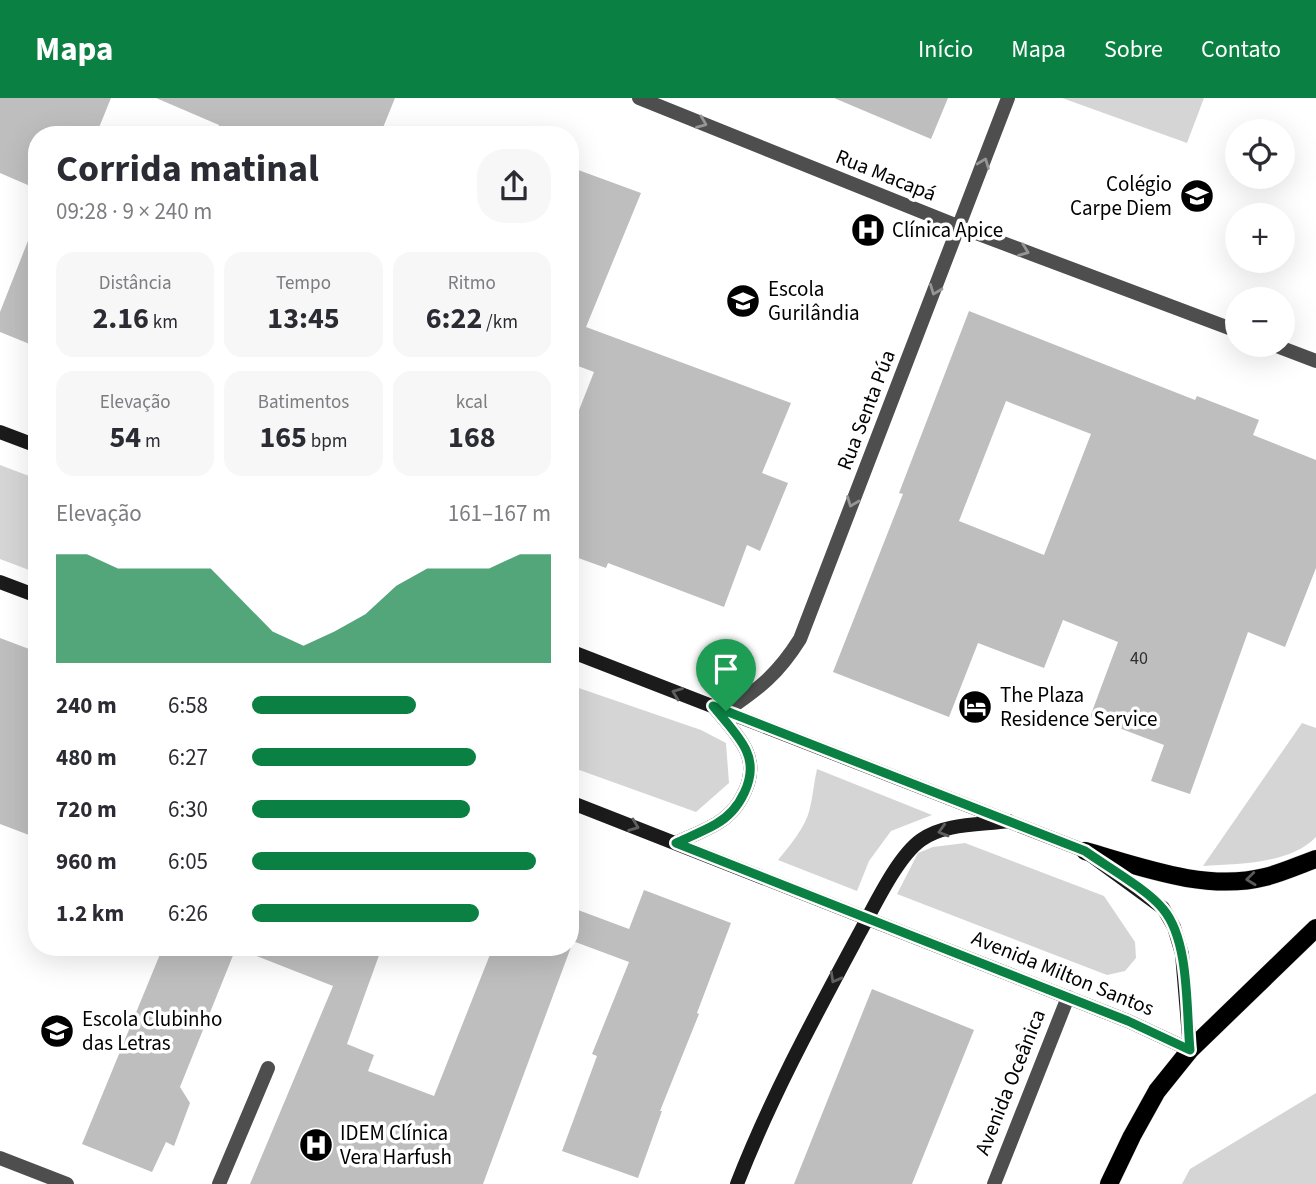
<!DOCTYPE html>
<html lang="pt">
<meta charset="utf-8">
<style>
:root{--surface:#fff;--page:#f7f7f7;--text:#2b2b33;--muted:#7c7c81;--accent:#0b8043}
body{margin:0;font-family:"Source Sans 3",sans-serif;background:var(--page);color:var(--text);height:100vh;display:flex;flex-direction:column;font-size:26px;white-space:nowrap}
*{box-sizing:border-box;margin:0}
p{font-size:23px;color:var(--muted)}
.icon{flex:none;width:38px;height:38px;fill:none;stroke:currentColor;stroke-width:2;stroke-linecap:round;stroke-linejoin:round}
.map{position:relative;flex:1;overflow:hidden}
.drawer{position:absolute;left:28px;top:28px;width:551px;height:830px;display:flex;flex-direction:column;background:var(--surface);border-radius:28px;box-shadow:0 7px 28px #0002}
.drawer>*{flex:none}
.tools{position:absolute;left:1225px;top:21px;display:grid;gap:14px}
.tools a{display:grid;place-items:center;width:70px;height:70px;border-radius:50%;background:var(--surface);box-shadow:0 7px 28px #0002;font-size:35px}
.pin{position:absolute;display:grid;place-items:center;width:60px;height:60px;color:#fff;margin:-72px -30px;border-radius:50% 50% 50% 0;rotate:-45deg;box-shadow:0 0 7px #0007}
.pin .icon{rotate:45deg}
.round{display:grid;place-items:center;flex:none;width:74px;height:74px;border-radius:28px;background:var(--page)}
.headline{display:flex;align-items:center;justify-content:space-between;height:119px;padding:0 28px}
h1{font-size:38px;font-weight:700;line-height:52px}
.figures{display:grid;grid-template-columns:repeat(3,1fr);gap:10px;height:119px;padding:7px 28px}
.figures div{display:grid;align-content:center;border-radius:18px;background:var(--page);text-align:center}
.figures b{font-size:30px;font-weight:700}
.figures small{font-size:19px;font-weight:400}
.figures p{font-size:19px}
.chart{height:196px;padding:14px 28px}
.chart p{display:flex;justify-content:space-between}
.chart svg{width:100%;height:126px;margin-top:7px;fill:var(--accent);opacity:.7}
ul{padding:0 28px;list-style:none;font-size:23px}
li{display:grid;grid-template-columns:112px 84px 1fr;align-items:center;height:52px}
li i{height:18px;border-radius:9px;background:var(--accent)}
header{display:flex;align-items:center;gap:42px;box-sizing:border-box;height:98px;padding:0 35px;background:var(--accent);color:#fff}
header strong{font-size:33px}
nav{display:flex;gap:38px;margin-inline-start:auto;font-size:24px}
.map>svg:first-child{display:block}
.green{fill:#d5d5d5}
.building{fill:#bebebe;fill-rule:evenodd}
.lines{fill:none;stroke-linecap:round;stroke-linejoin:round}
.primary-casing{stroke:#dbdbdb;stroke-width:19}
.service{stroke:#4e4e4e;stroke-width:14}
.pedestrian{stroke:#4e4e4e;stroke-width:14}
.minor{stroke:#4e4e4e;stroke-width:14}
.secondary{stroke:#1b1b1b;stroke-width:14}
.primary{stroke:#000;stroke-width:18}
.oneway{stroke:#959595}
.oneway2{stroke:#5f5f5f}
.oneway3{stroke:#595959}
.route-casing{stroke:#fff;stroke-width:14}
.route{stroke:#0b8043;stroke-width:9}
.labels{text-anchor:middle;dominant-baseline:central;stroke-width:7;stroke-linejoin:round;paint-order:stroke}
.number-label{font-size:18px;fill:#303030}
.street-label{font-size:21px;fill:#000;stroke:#fff}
.poi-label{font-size:21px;fill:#000;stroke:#fff;text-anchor:start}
</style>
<header>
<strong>Mapa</strong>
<nav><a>Início</a><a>Mapa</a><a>Sobre</a><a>Contato</a></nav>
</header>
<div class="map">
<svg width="1316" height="1086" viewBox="0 0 1316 1086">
<rect width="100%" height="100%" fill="#fff"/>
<path class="green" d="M 1062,0 L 1204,0 L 1187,45 Z
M 0,367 L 37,381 L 37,475 L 0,461 Z
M 570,587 L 701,632 L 726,645 L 729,685 L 696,714 L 571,669 Z
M 1302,625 L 1316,630 L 1316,739 C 1290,766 1239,766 1203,768 Z
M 817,671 L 932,717 L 891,733 L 869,763 L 857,793 L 778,762 C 790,747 806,729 810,710 C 813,697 814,684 817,671 Z
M 965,745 L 1104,798 L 1135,844 L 1136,860 L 1125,873 L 1107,877 L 897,796 L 918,755 L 933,749 Z
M 1316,995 L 1316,1086 L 1182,1086 L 1190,1071 Z"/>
<path class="building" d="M 0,0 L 111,0 L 96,37 L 37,37 L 37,91 L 0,75 Z
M 156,0 L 395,0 L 380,37 L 215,37 L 219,27 Z
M 834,0 L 948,0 L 931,41 Z
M 570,69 L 641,95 L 586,229 L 791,305 L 762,375 L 788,385 L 760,453 L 747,447 L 724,509 L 608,465 L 606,470 L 570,457 L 570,335 L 594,274 L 570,265 Z
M 35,125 L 37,126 L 37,249 L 0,234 L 0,214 Z
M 969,213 L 1195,302 L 1197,298 L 1259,322 L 1253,337 L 1316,362 L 1316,470 L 1285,549 L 1248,534 L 1190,696 L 1151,683 L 1164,647 L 1090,619 L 1118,544 L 1063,522 L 1044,570 L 978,545 L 949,619 L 833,574 L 903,396 L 899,395 ZM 1006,303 L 1091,336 L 1044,457 L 959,423 Z
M 0,540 L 37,554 L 37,740 L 0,726 Z
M 644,792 L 731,825 L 697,915 L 699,916 L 660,1013 L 662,1013 L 638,1080 L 562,1053 L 597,958 L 592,956 L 629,864 L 570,842 L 570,809 L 629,831 Z
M 163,849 L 382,849 L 347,946 L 374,957 L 368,973 L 434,998 L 493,849 L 571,849 L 483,1086 L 250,1086 L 333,888 L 236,850 L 180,989 L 190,1005 L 174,1048 L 166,1044 L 152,1074 L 82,1046 Z
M 872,891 L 974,932 L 912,1086 L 794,1086 Z"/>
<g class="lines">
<g class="primary-casing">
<path id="primary" d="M 1085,753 C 1141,769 1207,794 1265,779 C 1282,775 1299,767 1316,761
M 1109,1086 L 1132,1038 L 1157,993 L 1190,952 L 1316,830"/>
</g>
<path class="service" d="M 219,1086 L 268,970"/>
<path class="pedestrian" d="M 994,1086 L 1068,899"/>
<path class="minor" d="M 639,0 L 960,129 L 1237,233
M 1274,247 L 1316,263
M 726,613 C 760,590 778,576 800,541 L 1008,0
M 0,1060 L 67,1086"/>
<path class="secondary" d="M 0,334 L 37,348
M 0,484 L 37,498
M 570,553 L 1085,753 L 1163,810 L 1174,829 L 1182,856 L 1190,952
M 570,704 L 1128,923 L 1190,952
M 676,745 C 689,739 704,733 716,726 C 739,713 759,679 746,652 C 739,637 724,622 713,608
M 737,1086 C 771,999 815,918 859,836 C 874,809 897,759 921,742 C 944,725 981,727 1009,723"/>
<use href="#primary" class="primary"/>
</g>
<defs><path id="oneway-chevron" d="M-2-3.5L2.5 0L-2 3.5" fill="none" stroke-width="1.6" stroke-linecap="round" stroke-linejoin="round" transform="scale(1.75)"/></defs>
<g class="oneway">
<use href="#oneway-chevron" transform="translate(702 25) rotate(22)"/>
<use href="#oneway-chevron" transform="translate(984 65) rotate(-69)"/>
<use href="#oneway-chevron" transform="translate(1024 153) rotate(21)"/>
<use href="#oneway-chevron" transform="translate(935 192) rotate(111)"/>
<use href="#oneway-chevron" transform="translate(852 404) rotate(111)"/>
</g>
<g class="oneway2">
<use href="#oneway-chevron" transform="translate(677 595) rotate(-159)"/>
<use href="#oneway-chevron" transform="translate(634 728) rotate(21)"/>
<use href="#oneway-chevron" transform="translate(943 733) rotate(164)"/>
<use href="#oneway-chevron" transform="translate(835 880) rotate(119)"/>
</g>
<use class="oneway3" href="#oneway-chevron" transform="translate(1251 781) rotate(174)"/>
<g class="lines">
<g class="route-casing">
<path id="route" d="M 713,608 L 1085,753 C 1106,768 1148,792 1163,811 C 1190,843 1186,912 1190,952 L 1128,923 L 676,745 C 689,739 704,733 716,726 C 739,713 759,679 746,652 C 739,637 724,622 713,608 Z"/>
</g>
<use href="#route" class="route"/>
</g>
<defs>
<g id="school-disc" transform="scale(1.75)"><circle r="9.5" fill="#000" stroke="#fff"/><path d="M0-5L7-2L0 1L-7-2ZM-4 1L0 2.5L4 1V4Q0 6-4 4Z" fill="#fff"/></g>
<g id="hospital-disc" transform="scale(1.75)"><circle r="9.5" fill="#000" stroke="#fff"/><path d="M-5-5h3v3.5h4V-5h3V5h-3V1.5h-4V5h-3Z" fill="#fff"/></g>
<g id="hotel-disc" transform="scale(1.75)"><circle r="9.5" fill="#000" stroke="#fff"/><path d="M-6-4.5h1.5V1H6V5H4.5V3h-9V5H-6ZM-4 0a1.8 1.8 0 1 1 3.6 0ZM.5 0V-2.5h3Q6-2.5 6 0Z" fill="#fff"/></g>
</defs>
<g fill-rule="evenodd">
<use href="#school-disc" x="1197" y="98"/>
<use href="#hospital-disc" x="868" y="132"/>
<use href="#school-disc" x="743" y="203"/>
<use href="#hotel-disc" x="975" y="609"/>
<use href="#school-disc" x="57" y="933"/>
<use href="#hospital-disc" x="316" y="1047"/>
</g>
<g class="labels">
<g class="number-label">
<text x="1139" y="560">40</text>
</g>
<g class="street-label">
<text transform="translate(886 77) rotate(22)">Rua Macapá</text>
<text transform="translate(866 312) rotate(-69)">Rua Senta Púa</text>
<text transform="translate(1063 875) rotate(22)">Avenida Milton Santos</text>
<text transform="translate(1010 984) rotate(-68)">Avenida Oceânica</text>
</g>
<g class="poi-label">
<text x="1172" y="86" text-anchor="end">Colégio<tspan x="1172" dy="24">Carpe Diem</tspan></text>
<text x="892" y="132">Clínica Apice</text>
<text x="768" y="191">Escola<tspan x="768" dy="24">Gurilândia</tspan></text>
<text x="1000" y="597">The Plaza<tspan x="1000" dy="24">Residence Service</tspan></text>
<text x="82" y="921">Escola Clubinho<tspan x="82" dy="24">das Letras</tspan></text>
<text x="340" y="1035">IDEM Clínica<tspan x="340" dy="24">Vera Harfush</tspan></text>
</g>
</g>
</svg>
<div class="tools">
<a><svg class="icon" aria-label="locate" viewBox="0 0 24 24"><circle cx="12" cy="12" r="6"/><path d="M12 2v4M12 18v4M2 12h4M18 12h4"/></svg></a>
<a>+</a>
<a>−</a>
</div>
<div class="pin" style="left:726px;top:613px;background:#1e9e55"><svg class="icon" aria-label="arrive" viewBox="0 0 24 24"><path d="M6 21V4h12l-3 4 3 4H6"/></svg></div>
<section class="drawer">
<div class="headline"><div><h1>Corrida matinal</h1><p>09:28 · 9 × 240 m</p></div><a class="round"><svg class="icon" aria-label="share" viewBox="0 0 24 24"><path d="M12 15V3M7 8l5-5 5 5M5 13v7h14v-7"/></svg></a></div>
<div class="figures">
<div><p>Distância</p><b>2.16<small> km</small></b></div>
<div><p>Tempo</p><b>13:45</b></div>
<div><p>Ritmo</p><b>6:22<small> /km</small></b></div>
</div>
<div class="figures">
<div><p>Elevação</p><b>54<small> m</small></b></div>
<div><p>Batimentos</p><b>165<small> bpm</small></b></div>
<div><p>kcal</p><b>168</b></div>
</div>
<div class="chart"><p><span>Elevação</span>161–167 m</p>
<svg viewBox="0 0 160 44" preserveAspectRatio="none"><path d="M0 44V6L10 6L20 11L30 11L40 11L50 11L60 22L70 33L80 38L90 33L100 27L110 17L120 11L130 11L140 11L150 6L160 6V44z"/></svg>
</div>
<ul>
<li><b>240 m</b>6:58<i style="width:55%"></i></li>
<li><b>480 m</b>6:27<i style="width:75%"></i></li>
<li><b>720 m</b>6:30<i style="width:73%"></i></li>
<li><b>960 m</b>6:05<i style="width:95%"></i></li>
<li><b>1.2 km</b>6:26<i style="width:76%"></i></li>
</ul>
</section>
</div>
